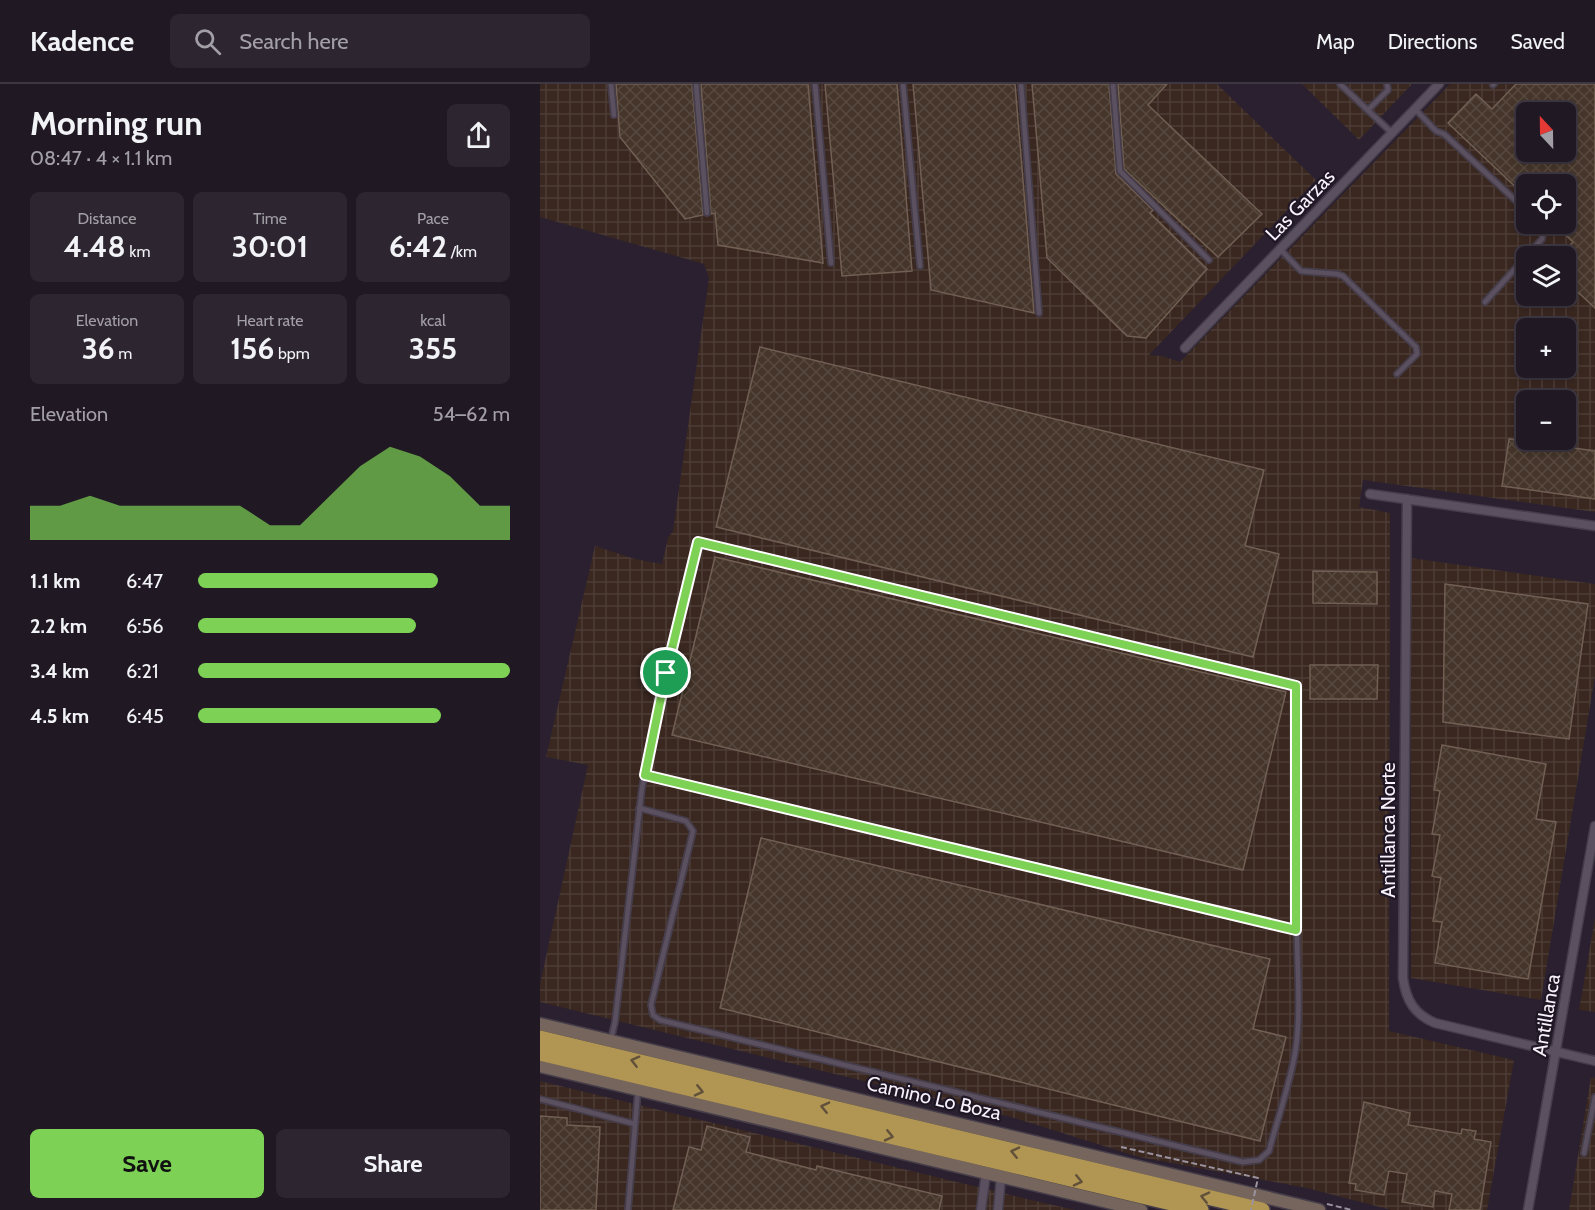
<!DOCTYPE html>
<meta charset="utf-8">
<style>
:root{--surface:#201823;--page:#2d2530;--text:#f1f3f6;--muted:#a2a0a6;--line:#3d3741;--accent:#7dd154}
body{margin:0;font-family:Cabin,sans-serif;background:var(--page);color:var(--text);height:100vh;display:flex;flex-direction:column;font-size:22px;white-space:nowrap}
*{box-sizing:border-box;margin:0}
p{font-size:20px;color:var(--muted)}
.icon{flex:none;width:33px;height:33px;fill:none;stroke:currentColor;stroke-width:2;stroke-linecap:round;stroke-linejoin:round}
.map{position:relative;flex:1;overflow:hidden}
.details{display:flex;flex-direction:column;background:var(--surface);width:540px}
.details>*{flex:none}
.needle{width:39px;rotate:338deg}
.tools{position:absolute;left:976px;top:18px;display:grid;gap:12px}
.tools a{display:grid;place-items:center;width:60px;height:60px;border-radius:9px;background:var(--surface);box-shadow:0 3px 9px #0003,0 0 0 2px var(--line);font-size:30px}
.pin{position:absolute;display:grid;place-items:center;width:51px;height:51px;color:#fff;margin:-26px;border:3px solid #fff;border-radius:50%;box-shadow:0 2px 6px #0007}
.round{display:grid;place-items:center;flex:none;width:63px;height:63px;border-radius:9px;background:var(--page)}
.overview{display:flex;align-items:center;justify-content:space-between;height:102px;padding:0 30px}
h1{font-size:33px;font-weight:700;line-height:45px}
.stats{display:grid;grid-template-columns:repeat(3,1fr);gap:9px;height:102px;padding:6px 30px}
.stats div{display:grid;align-content:center;border-radius:9px;background:var(--page);text-align:center}
.stats b{font-size:30px;font-weight:700}
.stats small{font-size:16px;font-weight:400}
.stats p{font-size:16px}
.chart{height:168px;padding:12px 30px}
.chart p{display:flex;justify-content:space-between}
.chart svg{width:100%;height:108px;margin-top:6px;fill:var(--accent);opacity:.7}
.cta{display:flex;gap:12px;margin-top:auto;padding:12px 30px}
.cta a{flex:1;height:69px;border-radius:9px;background:var(--accent);color:#111;font-size:24px;font-weight:700;line-height:69px;text-align:center}
.cta a+a{background:var(--page);color:var(--text)}
ul{padding:0 30px;list-style:none;font-size:20px}
li{display:grid;grid-template-columns:96px 72px 1fr;align-items:center;height:45px}
li i{height:15px;border-radius:8px;background:var(--accent)}
header{display:flex;align-items:center;gap:36px;box-sizing:border-box;height:84px;padding:0 30px;background:var(--surface);border-bottom:2px solid var(--line)}
header strong{font-size:28px}
nav{display:flex;gap:33px;margin-inline-start:auto;font-size:21px}
.search{width:420px;height:54px;background:var(--page);display:flex;align-items:center;gap:15px;box-sizing:border-box;padding:0 21px;border-radius:9px;color:var(--muted);font-size:22px}
main{display:flex;flex:1;min-height:0}
.map>svg:first-child{display:block}
.industrial{fill:url(#industrial-grid);fill-rule:evenodd}
.building{fill:url(#building-cross-hatch);stroke:#715f53;stroke-width:1.5;fill-rule:evenodd}
.lines{fill:none;stroke-linecap:round;stroke-linejoin:round}
.lane-casing{stroke:#453d49;stroke-width:8}
.street-casing{stroke:#453d49;stroke-width:11}
.secondary-casing{stroke:#453d49;stroke-width:15}
.highway-casing{stroke:#453d49;stroke-width:18}
.path{stroke:#9b939f;stroke-width:2;stroke-dasharray:6 3;stroke-linecap:butt}
.lane{stroke:#5b5060;stroke-width:4.5}
.street{stroke:#5b5060;stroke-width:8}
.secondary{stroke:#75655c;stroke-width:12}
.highway{stroke:#b19653;stroke-width:15}
.path-bridge{stroke:#9b939f;stroke-width:2;stroke-dasharray:6 3;stroke-linecap:butt}
.oneway{stroke:#61503a}
.route-casing{stroke:#fff;stroke-width:12}
.route{stroke:#7dd154;stroke-width:8}
.labels{text-anchor:middle;dominant-baseline:central;stroke-width:4.5;stroke-linejoin:round;paint-order:stroke}
.street-label{font-size:20px;fill:#f8f2fc;stroke:#201725}
</style>
<header>
<strong>Kadence</strong>
<div class="search"><svg class="icon" aria-label="search" viewBox="0 0 24 24"><circle cx="10" cy="10" r="6"/><path d="M15 15l6 6"/></svg>Search here</div>
<nav><a>Map</a><a>Directions</a><a>Saved</a></nav>
</header>
<main>
<section class="details">
<div class="overview"><div><h1>Morning run</h1><p>08:47 · 4 × 1.1 km</p></div><a class="round"><svg class="icon" aria-label="share" viewBox="0 0 24 24"><path d="M12 15V3M7 8l5-5 5 5M5 13v7h14v-7"/></svg></a></div>
<div class="stats">
<div><p>Distance</p><b>4.48<small> km</small></b></div>
<div><p>Time</p><b>30:01</b></div>
<div><p>Pace</p><b>6:42<small> /km</small></b></div>
</div>
<div class="stats">
<div><p>Elevation</p><b>36<small> m</small></b></div>
<div><p>Heart rate</p><b>156<small> bpm</small></b></div>
<div><p>kcal</p><b>355</b></div>
</div>
<div class="chart"><p><span>Elevation</span>54–62 m</p>
<svg viewBox="0 0 160 44" preserveAspectRatio="none"><path d="M0 44V30L10 30L20 26L30 30L40 30L50 30L60 30L70 30L80 38L90 38L100 26L110 14L120 6L130 10L140 18L150 30L160 30V44z"/></svg>
</div>
<ul>
<li><b>1.1 km</b>6:47<i style="width:77%"></i></li>
<li><b>2.2 km</b>6:56<i style="width:70%"></i></li>
<li><b>3.4 km</b>6:21<i style="width:100%"></i></li>
<li><b>4.5 km</b>6:45<i style="width:78%"></i></li>
</ul>
<div class="cta"><a>Save</a><a>Share</a></div>
</section>
<div class="map">
<svg width="1055" height="1126" viewBox="0 0 1055 1126">
<defs>
<pattern id="industrial-grid" width="8" height="8" patternUnits="userSpaceOnUse" patternTransform="scale(1.5)"><rect width="8" height="8" fill="#392720"/><path d="M0 4h8M4 0v8" fill="none" stroke="#4d3c36"/></pattern>
<pattern id="building-cross-hatch" width="8" height="8" patternUnits="userSpaceOnUse" patternTransform="scale(1.5)"><rect width="8" height="8" fill="#45352a"/><path d="M0 0l8 8M0 8l8-8" fill="none" stroke="#57493f"/></pattern>
</defs>
<rect width="100%" height="100%" fill="#2a202f"/>
<path class="industrial" d="M 0,0 L 677,0 L 776,96 L 609,271 L 622,272 L 640,278 L 910,0 L 1055,0 L 1055,428 L 823,396 L 819,423 L 850,429 L 849,947 L 974,976 L 947,1126 L 851,1126 L 767,1104 L 599,1073 L 471,1033 L 0,918 L 0,900 L 48,681 L 6,673 L 55,462 L 95,475 L 122,480 L 128,454 L 133,447 L 169,194 L 164,180 L 0,133 ZM 987,28 L 1026,28 L 1026,68 L 987,68 ZM 987,100 L 1026,100 L 1026,140 L 987,140 ZM 987,172 L 1026,172 L 1026,212 L 987,212 ZM 987,244 L 1026,244 L 1026,284 L 987,284 ZM 987,316 L 1026,316 L 1026,356 L 987,356 Z
M 762,0 L 872,0 L 819,56 Z
M 871,474 L 1055,500 L 1055,592 L 1001,916 L 871,894 Z
M 1055,834 L 1055,928 L 1039,926 Z
M 1051,993 L 1055,994 L 1055,1126 L 1029,1126 Z
M 0,997 L 487,1115 L 535,1126 L 0,1126 Z"/>
<path class="building" d="M 76,0 L 152,0 L 163,131 L 145,135 L 80,53 Z
M 161,0 L 268,0 L 283,179 L 178,161 L 175,129 L 171,130 Z
M 285,0 L 357,0 L 372,187 L 302,192 Z
M 373,0 L 475,0 L 494,229 L 391,206 Z
M 492,0 L 569,0 L 576,90 L 613,126 L 610,129 L 667,185 L 606,254 L 587,252 L 507,174 Z
M 578,0 L 627,0 L 608,21 L 722,130 L 678,173 L 584,85 Z
M 976,0 L 1055,0 L 1055,224 L 1026,197 L 1026,172 L 1020,172 L 1033,158 L 1014,140 L 1026,140 L 1026,100 L 987,100 L 987,114 L 908,39 L 936,10 L 952,25 ZM 987,28 L 1026,28 L 1026,68 L 987,68 Z
M 220,263 L 724,386 L 705,462 L 739,470 L 713,573 L 176,443 Z
M 969,355 L 1055,367 L 1055,415 L 962,402 Z
M 175,473 L 746,608 L 703,786 L 132,651 Z
M 773,487 L 837,488 L 837,520 L 773,519 Z
M 905,500 L 1048,520 L 1029,655 L 903,638 Z
M 770,581 L 838,581 L 837,615 L 770,615 Z
M 902,661 L 1006,680 L 996,735 L 1016,738 L 988,895 L 895,879 L 902,838 L 893,837 L 901,794 L 892,792 L 900,751 L 892,750 L 900,707 L 894,706 Z
M 221,754 L 730,875 L 713,945 L 746,953 L 720,1057 L 180,924 Z
M 824,1018 L 870,1029 L 868,1041 L 921,1050 L 922,1045 L 936,1047 L 934,1055 L 951,1058 L 940,1126 L 909,1126 L 912,1110 L 895,1107 L 893,1123 L 862,1118 L 867,1090 L 849,1087 L 844,1111 L 815,1106 L 816,1100 L 809,1099 Z
M 0,1032 L 27,1034 L 27,1041 L 60,1043 L 56,1126 L 0,1126 Z
M 167,1042 L 210,1053 L 206,1068 L 276,1086 L 277,1082 L 402,1112 L 399,1126 L 133,1126 L 149,1063 L 161,1066 Z"/>
<g class="lines">
<g class="lane-casing">
<path id="lane" d="M 71,0 L 74,31
M 156,0 L 167,129
M 275,0 L 291,179
M 363,0 L 380,182
M 481,0 L 499,229
M 573,0 L 580,87 L 669,176
M 800,0 L 852,49
M 953,1 L 954,0
M 875,25 L 896,47 L 904,50 L 987,127
M 828,26 L 848,6 L 847,0
M 740,165 L 761,187 L 797,190 L 803,192 L 876,263 L 877,270 L 857,290
M 945,218 L 1002,155 L 1003,150 L 1000,140
M 99,724 L 146,737 L 153,747 L 111,921 L 113,931 L 120,936 L 703,1078 L 719,1076 L 729,1067 C 738,1033 751,998 756,963 C 761,925 757,885 757,846 L 105,691
M 71,955 L 75,938 L 102,704 L 126,589 L 158,458 L 756,602 L 757,846
M 0,1015 L 95,1040
M 1044,1069 L 1055,1013
M 88,1126 L 98,1006"/>
</g>
<g class="street-casing">
<path id="street" d="M 645,264 L 899,0
M 830,410 L 1055,442
M 867,415 L 863,894 C 866,916 874,930 895,939 L 1055,977
M 441,1126 L 446,1089
M 458,1126 L 461,1093
M 988,1126 L 1055,742"/>
</g>
<g class="secondary-casing">
<path id="secondary" d="M 0,940 L 779,1126
M 0,982 L 601,1126"/>
</g>
<g class="highway-casing">
<path id="highway" d="M 0,954 L 722,1126
M 0,969 L 661,1126"/>
</g>
<path class="path" d="M 787,1120 L 812,1126"/>
<use href="#lane" class="lane"/>
<use href="#street" class="street"/>
<use href="#secondary" class="secondary"/>
<use href="#highway" class="highway"/>
<path class="path-bridge" d="M 581,1063 L 718,1094 L 711,1126"/>
</g>
<defs><path id="oneway-chevron" d="M-2-3.5L2.5 0L-2 3.5" fill="none" stroke-width="1.6" stroke-linecap="round" stroke-linejoin="round" transform="scale(1.5)"/></defs>
<g class="oneway">
<use href="#oneway-chevron" transform="translate(95 977) rotate(-166)"/>
<use href="#oneway-chevron" transform="translate(159 1007) rotate(13)"/>
<use href="#oneway-chevron" transform="translate(285 1023) rotate(-167)"/>
<use href="#oneway-chevron" transform="translate(349 1052) rotate(13)"/>
<use href="#oneway-chevron" transform="translate(475 1068) rotate(-167)"/>
<use href="#oneway-chevron" transform="translate(538 1097) rotate(13)"/>
<use href="#oneway-chevron" transform="translate(665 1113) rotate(-167)"/>
</g>
<g class="lines">
<g class="route-casing">
<path id="route" d="M 158,458 L 756,602 L 756,846 L 105,691 L 126,589 Z"/>
</g>
<use href="#route" class="route"/>
</g>
<g class="labels">
<g class="street-label">
<text transform="translate(760 121) rotate(-46)">Las Garzas</text>
<text transform="translate(848 746) rotate(-90)">Antillanca Norte</text>
<text transform="translate(1006 931) rotate(-80)">Antillanca</text>
<text transform="translate(394 1014) rotate(13)">Camino Lo Boza</text>
</g>
</g>
</svg>
<div class="tools">
<a><svg class="needle" viewBox="-14 -14 28 28"><path d="M0-13l5 13h-10z" fill="#e53935"/><path d="M0 13l5-13h-10z" fill="#a2a0a6"/></svg></a>
<a><svg class="icon" aria-label="locate" viewBox="0 0 24 24"><circle cx="12" cy="12" r="6"/><path d="M12 2v4M12 18v4M2 12h4M18 12h4"/></svg></a>
<a><svg class="icon" aria-label="layers" viewBox="0 0 24 24"><path d="M12 4l9 5-9 5-9-5zM3 14l9 5 9-5"/></svg></a>
<a>+</a>
<a>−</a>
</div>
<div class="pin" style="left:126px;top:589px;background:#1e9e55"><svg class="icon" aria-label="arrive" viewBox="0 0 24 24"><path d="M6 21V4h12l-3 4 3 4H6"/></svg></div>
</div>
</main>
